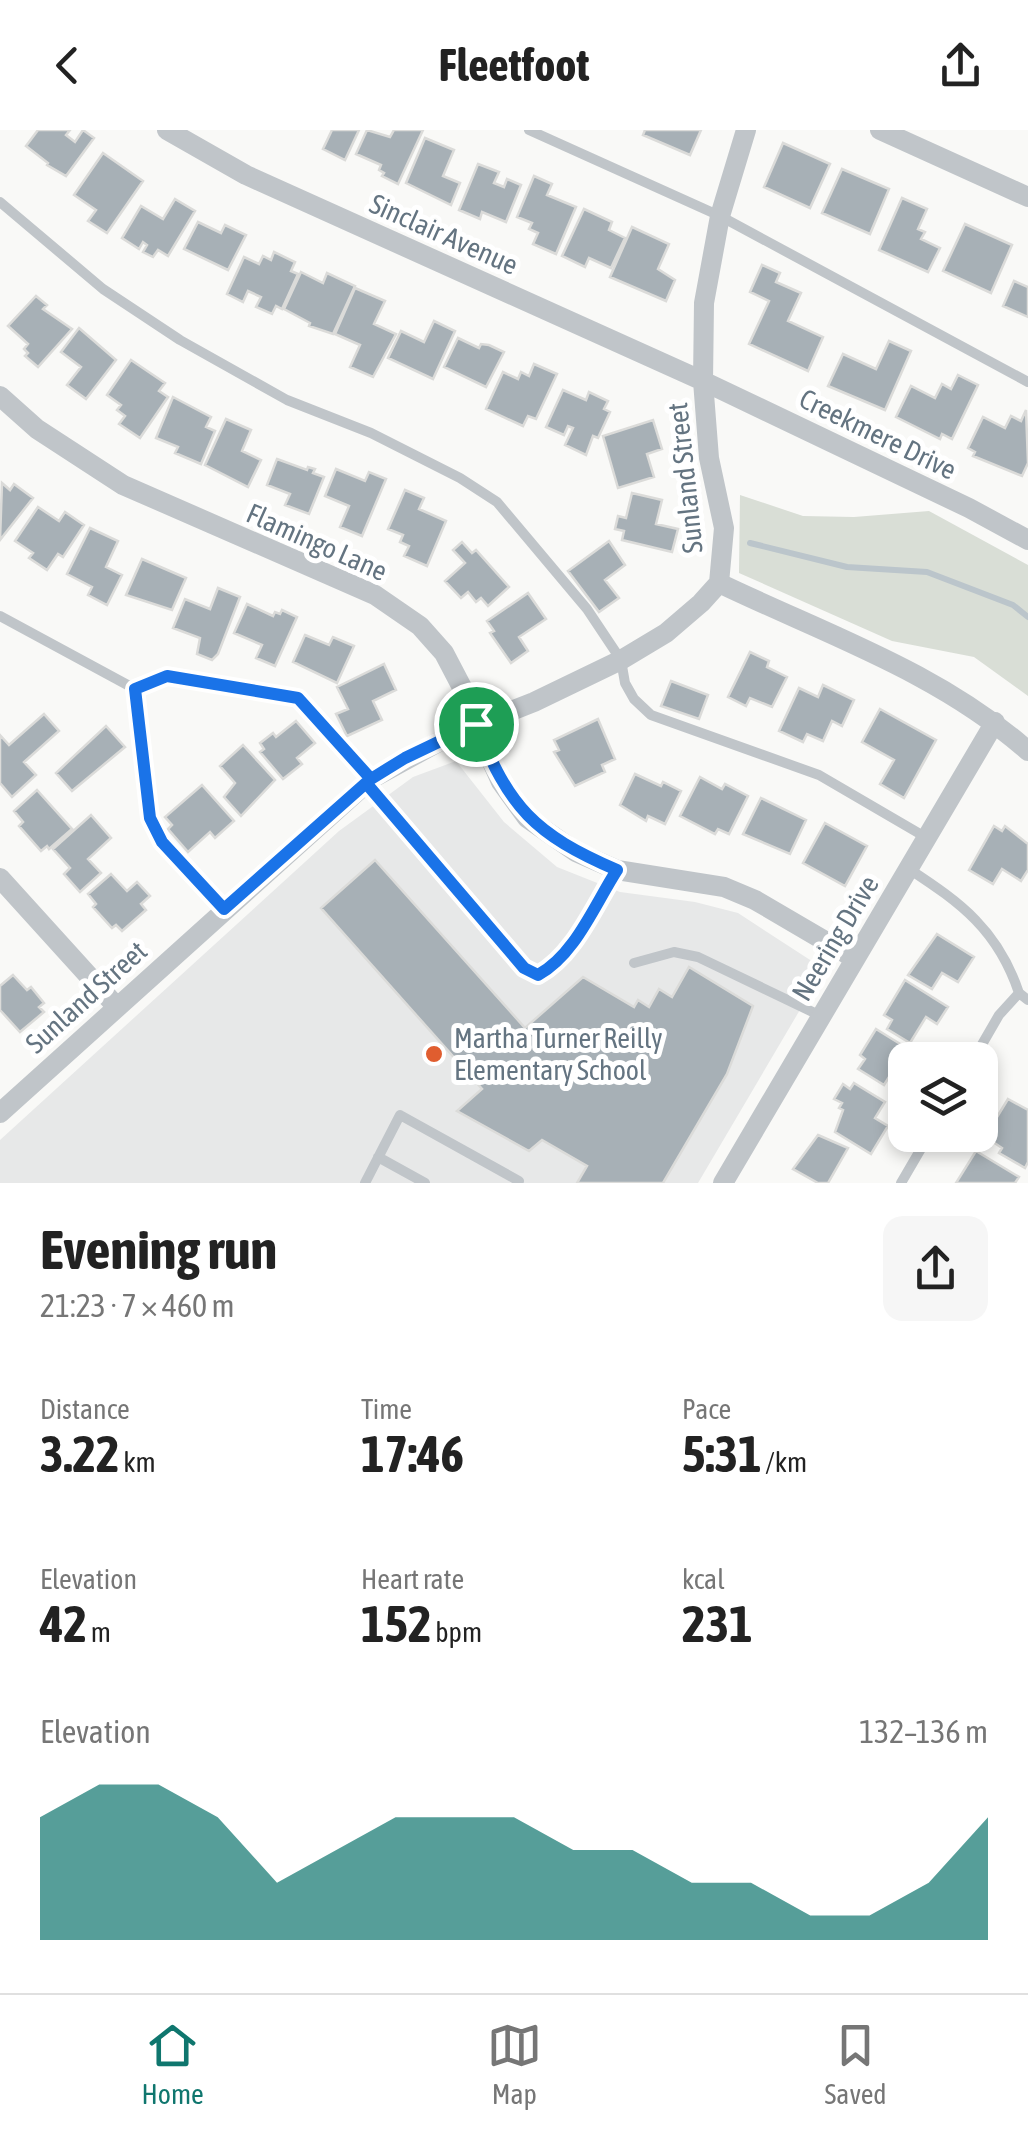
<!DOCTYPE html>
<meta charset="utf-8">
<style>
:root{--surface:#fff;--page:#f6f6f6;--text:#222;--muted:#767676;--line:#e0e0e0;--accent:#0f766e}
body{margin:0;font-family:"Asap Condensed",sans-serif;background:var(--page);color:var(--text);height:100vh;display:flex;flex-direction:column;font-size:38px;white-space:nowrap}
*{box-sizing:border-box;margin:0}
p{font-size:32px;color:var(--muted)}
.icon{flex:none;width:55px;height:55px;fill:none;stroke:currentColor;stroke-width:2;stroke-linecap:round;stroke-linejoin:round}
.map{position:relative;height:1053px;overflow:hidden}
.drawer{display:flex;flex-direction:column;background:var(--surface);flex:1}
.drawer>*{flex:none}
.fabs{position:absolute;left:888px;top:912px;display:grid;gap:20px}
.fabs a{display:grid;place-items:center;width:110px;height:110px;border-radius:20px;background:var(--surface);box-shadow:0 5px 15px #0003;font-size:50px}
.pin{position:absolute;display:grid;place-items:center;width:85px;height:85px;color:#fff;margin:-42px;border:5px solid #fff;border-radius:50%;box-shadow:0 2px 10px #0007}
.round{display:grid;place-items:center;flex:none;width:105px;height:105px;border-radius:20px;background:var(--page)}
.head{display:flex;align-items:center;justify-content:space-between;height:170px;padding:0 40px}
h1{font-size:55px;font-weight:700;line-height:75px}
.figures{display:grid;grid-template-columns:repeat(3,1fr);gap:15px;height:170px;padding:10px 40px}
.figures div{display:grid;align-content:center}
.figures b{font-size:50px;font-weight:700}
.figures small{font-size:28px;font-weight:400}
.figures p{font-size:28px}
.chart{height:280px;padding:20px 40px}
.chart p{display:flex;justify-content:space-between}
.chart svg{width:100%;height:180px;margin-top:10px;fill:var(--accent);opacity:.7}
header{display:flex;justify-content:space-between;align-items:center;height:130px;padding:0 40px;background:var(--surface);font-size:45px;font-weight:700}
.tabs{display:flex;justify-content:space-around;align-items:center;height:140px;border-top:2px solid var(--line);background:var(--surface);font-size:28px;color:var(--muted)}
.tabs a{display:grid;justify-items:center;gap:5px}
.tabs .active{color:var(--accent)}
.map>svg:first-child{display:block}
.built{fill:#e7e8e8}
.green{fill:#d9ded6}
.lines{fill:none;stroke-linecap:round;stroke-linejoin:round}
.stream{stroke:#bbc5cb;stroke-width:6}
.building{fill:#a7b0b6;stroke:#dbdbd9;stroke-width:2.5}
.service{stroke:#c0c5c9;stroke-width:10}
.minor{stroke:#c0c5c9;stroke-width:20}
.route-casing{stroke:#fff;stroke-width:20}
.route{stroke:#1a73e8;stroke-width:12}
.poi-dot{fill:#e05d2f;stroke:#fff;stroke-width:4}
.labels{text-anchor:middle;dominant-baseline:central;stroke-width:10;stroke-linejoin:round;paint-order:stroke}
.street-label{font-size:28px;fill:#647481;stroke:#fff}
.poi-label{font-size:28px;fill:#647481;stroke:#fff;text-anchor:start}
</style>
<header><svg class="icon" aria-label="back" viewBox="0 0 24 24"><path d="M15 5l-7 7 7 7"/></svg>Fleetfoot<svg class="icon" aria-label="share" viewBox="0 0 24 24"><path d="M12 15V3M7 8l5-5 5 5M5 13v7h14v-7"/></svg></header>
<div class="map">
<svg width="1028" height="1053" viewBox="0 0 1028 1053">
<rect width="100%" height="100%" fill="#f9f9f7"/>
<path class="built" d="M 456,631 L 504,692 L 557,737 L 620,762 L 695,772 L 738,783 L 824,839 L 698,1053 L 0,1053 L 0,1010 L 339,701 L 413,647 Z"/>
<path class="green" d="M 740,365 L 803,386 L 854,387 L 929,381 L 1028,435 L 1028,566 L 974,527 L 892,511 L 739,443 Z"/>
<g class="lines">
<path class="stream" d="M 750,413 L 847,437 L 927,442 L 1013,475 L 1028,487"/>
</g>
<path class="building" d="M 38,0 L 70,0 L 66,5 L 75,12 L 83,0 L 94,8 L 66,46 L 47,35 L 48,33 L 26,16 Z
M 332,0 L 359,0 L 345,30 L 323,19 Z
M 367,0 L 390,7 L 394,0 L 423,0 L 398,54 L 382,46 L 384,43 L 379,40 L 381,35 L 356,24 Z
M 645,0 L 701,0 L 690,25 L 643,5 Z
M 425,8 L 454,20 L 443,46 L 460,53 L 451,75 L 406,53 Z
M 783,13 L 830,34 L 810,78 L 764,57 Z
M 103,23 L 143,51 L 107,103 L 88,91 L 96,80 L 74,65 Z
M 478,34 L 499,42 L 494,53 L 504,57 L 507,49 L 521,55 L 506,92 L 482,82 L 480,89 L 459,80 Z
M 842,39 L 889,59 L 870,104 L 822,83 Z
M 534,46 L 552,54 L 547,65 L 576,77 L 556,124 L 533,114 L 538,103 L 529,99 L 532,93 L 517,87 Z
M 902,68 L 927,79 L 918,99 L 925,102 L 921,109 L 940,118 L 928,142 L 879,120 Z
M 175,69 L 195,81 L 168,126 L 158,120 L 153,127 L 143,122 L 147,115 L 143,112 L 139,119 L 122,108 L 141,76 L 163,89 Z
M 584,79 L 612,92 L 609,100 L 625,108 L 611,138 L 589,128 L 585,137 L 562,126 Z
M 198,92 L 221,103 L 225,95 L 246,105 L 228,140 L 184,119 Z
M 965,94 L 1012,115 L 991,163 L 943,141 Z
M 632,97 L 669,114 L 658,139 L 675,150 L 666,171 L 610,147 Z
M 274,122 L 295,132 L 291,141 L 298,144 L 282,179 L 276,176 L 272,184 L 256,177 L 261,167 L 248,161 L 243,172 L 227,164 L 244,127 L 259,134 L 263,126 L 271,130 Z
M 762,135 L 780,143 L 776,152 L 801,163 L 788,191 L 823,207 L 808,241 L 749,214 L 769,171 L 750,162 Z
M 301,142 L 323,153 L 327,143 L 355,156 L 333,204 L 309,196 L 310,193 L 284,179 Z
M 1014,151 L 1028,157 L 1028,187 L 1003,176 Z
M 355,158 L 385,171 L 374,194 L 396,204 L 373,247 L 350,237 L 360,215 L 335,204 Z
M 36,166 L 47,175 L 43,179 L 72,199 L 38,237 L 25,226 L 28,223 L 24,219 L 28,214 L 8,196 Z
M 434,191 L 455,201 L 433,249 L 388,228 L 401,201 L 424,212 Z
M 79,198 L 116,230 L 86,269 L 67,255 L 81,237 L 61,222 Z
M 458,208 L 479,218 L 481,214 L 489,215 L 504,222 L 486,257 L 444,237 Z
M 889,211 L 911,221 L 885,280 L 828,256 L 843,224 L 876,239 Z
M 131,230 L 165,253 L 159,261 L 168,267 L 140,308 L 119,294 L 125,286 L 117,280 L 121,275 L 107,265 Z
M 534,234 L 557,244 L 536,289 L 528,286 L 523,296 L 486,279 L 503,242 L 518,249 L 521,242 L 529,246 Z
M 958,245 L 978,255 L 952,309 L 942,304 L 940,309 L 896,287 L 911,256 L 935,268 L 942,254 L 951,259 Z
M 563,260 L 586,270 L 589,262 L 608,271 L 604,279 L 610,282 L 598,308 L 593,306 L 586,325 L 565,315 L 573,298 L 568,296 L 564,305 L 546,297 Z
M 173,267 L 211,287 L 206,297 L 215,301 L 201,334 L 175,323 L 178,317 L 156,308 Z
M 1026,280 L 1028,333 L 1022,346 L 973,326 L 975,322 L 968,318 L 983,287 L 1005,298 L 1011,286 L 1021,291 Z
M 226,289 L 251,300 L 242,321 L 261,330 L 248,357 L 205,335 Z
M 653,290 L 662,319 L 647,324 L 654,347 L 618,358 L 603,306 Z
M 277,329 L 307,340 L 308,337 L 315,339 L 313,343 L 324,347 L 309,384 L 285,375 L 290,364 L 267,355 Z
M 336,339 L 365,351 L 369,342 L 386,349 L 362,406 L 340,397 L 349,376 L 325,366 Z
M 2,353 L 10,360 L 14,354 L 33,368 L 0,410 Z
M 405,360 L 424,368 L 419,379 L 446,391 L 427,436 L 404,426 L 409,416 L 400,412 L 403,405 L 388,399 Z
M 632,363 L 662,370 L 656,394 L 678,399 L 672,422 L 622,410 L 624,401 L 615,399 L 618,386 L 626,388 Z
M 38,377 L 59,391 L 65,382 L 84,395 L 63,427 L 58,424 L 47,440 L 29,428 L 33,423 L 15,411 Z
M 90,398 L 118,411 L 106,437 L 122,445 L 107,475 L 88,465 L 92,457 L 67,444 Z
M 609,411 L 625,435 L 605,450 L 619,468 L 599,482 L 568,441 Z
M 462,412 L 472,423 L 476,420 L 509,457 L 488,476 L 481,468 L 476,472 L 468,462 L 461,468 L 445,451 L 465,433 L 453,420 Z
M 142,429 L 186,448 L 172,480 L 126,465 Z
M 218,458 L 240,467 L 218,524 L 212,530 L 197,524 L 200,508 L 173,498 L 185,469 L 210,479 Z
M 528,463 L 546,489 L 519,507 L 528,521 L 511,533 L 490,503 L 494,501 L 487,491 Z
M 247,474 L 273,486 L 275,482 L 280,484 L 282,480 L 297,487 L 275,536 L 256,528 L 262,515 L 234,503 Z
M 305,505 L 329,515 L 333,507 L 354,516 L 337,553 L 293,532 Z
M 750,522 L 769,531 L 767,537 L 787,547 L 772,577 L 750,568 L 746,576 L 728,567 Z
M 384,534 L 396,560 L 373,571 L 382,590 L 347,606 L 336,584 L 348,579 L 337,557 Z
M 671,551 L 708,565 L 699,589 L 661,576 Z
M 823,555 L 854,570 L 842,596 L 832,591 L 823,611 L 807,604 L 803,612 L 779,601 L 799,558 L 818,567 Z
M 880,579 L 936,610 L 904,668 L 880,654 L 894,630 L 862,612 Z
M 44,584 L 59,601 L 24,632 L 36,645 L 12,667 L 0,653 L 0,605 L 9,615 Z
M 598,589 L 615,629 L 602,635 L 605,642 L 575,656 L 554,622 L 559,620 L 554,610 Z
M 296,591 L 315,613 L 297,628 L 302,634 L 283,649 L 260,622 L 264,619 L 260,613 L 273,603 L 276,607 Z
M 106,596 L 125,617 L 72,661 L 56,643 Z
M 243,615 L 275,650 L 241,686 L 224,667 L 235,653 L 220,636 Z
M 635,644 L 661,656 L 663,652 L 681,661 L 665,694 L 648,686 L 646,691 L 620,675 Z
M 700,647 L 722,659 L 725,654 L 748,666 L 729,704 L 718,699 L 715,704 L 680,686 Z
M 202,655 L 234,691 L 215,708 L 210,702 L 188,722 L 168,699 L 172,695 L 165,687 Z
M 37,660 L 72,699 L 49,719 L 47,716 L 41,721 L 19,696 L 23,692 L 14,681 Z
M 761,668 L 806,690 L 790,724 L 743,704 Z
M 91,685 L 111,708 L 88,729 L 101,743 L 80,762 L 64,744 L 70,738 L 53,719 Z
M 825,693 L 867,716 L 845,756 L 803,733 Z
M 994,696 L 1002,701 L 1005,696 L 1028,714 L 1028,740 L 1021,751 L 1002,739 L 993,754 L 969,740 Z
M 375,730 L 525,898 L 583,847 L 634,877 L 638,870 L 649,877 L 659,859 L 672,867 L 689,837 L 753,876 L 727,944 L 663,1053 L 577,1053 L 587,1036 L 542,1010 L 529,1021 L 457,981 L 482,959 L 321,778 Z
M 111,744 L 127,761 L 137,752 L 150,766 L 141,774 L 146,780 L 122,801 L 116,795 L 112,798 L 93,777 L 96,774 L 88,764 Z
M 937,804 L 974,827 L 958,852 L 942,843 L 932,859 L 908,845 Z
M 13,845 L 27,860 L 31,857 L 44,873 L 39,877 L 44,882 L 20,902 L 0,880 L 0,856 Z
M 905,850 L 948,877 L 937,894 L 926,887 L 910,913 L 887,899 L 892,890 L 884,885 Z
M 876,899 L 926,930 L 905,930 L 905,941 L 896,935 L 894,938 L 901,943 L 896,951 L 889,947 L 884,955 L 858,939 L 865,929 L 860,925 Z
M 854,953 L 885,972 L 875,988 L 888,996 L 871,1024 L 835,1002 L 843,980 L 839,978 L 842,973 L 834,969 L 843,954 L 850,959 Z
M 1008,969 L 1028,980 L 1028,1032 L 1025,1038 L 999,1023 L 1002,1018 L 980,1003 L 980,990 L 985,981 L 997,987 Z
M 818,1005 L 848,1018 L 828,1053 L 818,1053 L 793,1039 Z
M 976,1021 L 1019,1047 L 1015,1053 L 956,1053 Z"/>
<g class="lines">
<path class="service" d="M 529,0 L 720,86 L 1028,252
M 0,72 L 103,159 L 180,210 L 287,270 L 371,303 L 460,348 L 497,372 L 587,479 L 621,530 L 625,553 L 634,569 L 651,585 L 819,645 L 927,708
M 0,486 L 135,559 L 150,688 L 162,712 L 224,779
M 135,559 L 167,547 L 298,569 L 370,648
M 366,654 L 524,838 L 538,845 C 574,826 595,774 617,740
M 909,739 C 961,773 998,800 1019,863
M 634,833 L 674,822 L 698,827 L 821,886
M 973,930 L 999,885 L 1019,863 L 1028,870
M 378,1027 L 425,1053
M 365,1053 L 400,985 L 519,1051 L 518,1053
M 901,1053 L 929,1005"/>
<path class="minor" d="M 167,0 L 246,45 L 703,251 L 969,378 L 1028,410
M 880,0 L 1028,67
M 0,266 L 37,299 L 123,355 L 375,465 L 420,496 L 444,523 L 467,567 L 475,594 L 501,652 L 527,688 L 576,722 L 617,740 L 724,757 L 755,770 L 854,828
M 719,453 C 825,504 939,542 1028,621
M 0,748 L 116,876
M 0,983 L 371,649 L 455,603 L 534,572 L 621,530 L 666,503 L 701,473 L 719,453 L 724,398 L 709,328 L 703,251 L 704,173 L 720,86 L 746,0
M 723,1053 L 995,592"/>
</g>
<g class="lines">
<g class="route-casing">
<path id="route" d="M 167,546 L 298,568 L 371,649 L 405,628 L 476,594 C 509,678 534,704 617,740 C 595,774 575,825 538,845 L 524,838 L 366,653 L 224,779 L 162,712 L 150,688 L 135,559 Z"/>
</g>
<use href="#route" class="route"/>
</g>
<circle class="poi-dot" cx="434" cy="924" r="10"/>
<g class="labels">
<g class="street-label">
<text transform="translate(444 104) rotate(24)">Sinclair Avenue</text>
<text transform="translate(878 304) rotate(26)">Creekmere Drive</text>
<text transform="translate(685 348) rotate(-96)">Sunland Street</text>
<text transform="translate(317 412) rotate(24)">Flamingo Lane</text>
<text transform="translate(835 808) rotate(-59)">Neering Drive</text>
<text transform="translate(86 867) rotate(-42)">Sunland Street</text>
</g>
<g class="poi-label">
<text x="454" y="908">Martha Turner Reilly<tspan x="454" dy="32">Elementary School</tspan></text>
</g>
</g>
</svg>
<div class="fabs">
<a><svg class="icon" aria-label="layers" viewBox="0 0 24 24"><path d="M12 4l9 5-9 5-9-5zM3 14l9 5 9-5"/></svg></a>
</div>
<div class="pin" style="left:476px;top:594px;background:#1e9e55"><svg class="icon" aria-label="arrive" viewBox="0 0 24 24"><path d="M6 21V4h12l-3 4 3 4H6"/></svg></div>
</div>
<section class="drawer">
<div class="head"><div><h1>Evening run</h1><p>21:23 · 7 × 460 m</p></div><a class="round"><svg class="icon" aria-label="share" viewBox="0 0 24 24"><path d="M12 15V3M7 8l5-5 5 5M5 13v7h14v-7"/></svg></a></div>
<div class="figures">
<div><p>Distance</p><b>3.22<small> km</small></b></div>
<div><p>Time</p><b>17:46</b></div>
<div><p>Pace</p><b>5:31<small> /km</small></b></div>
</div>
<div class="figures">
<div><p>Elevation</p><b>42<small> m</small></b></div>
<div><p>Heart rate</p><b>152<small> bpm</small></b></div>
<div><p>kcal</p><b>231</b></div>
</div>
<div class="chart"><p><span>Elevation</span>132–136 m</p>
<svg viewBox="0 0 160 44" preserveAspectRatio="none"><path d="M0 44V14L10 6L20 6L30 14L40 30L50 22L60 14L70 14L80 14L90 22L100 22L110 30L120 30L130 38L140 38L150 30L160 14V44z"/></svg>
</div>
</section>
<nav class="tabs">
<a class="active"><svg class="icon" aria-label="home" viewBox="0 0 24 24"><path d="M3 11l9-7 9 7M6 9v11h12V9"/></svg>Home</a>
<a><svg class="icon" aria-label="map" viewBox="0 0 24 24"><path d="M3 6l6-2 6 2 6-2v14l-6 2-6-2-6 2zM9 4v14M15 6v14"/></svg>Map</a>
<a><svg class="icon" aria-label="saved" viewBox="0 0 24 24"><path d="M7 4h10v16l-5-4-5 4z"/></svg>Saved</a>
</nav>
